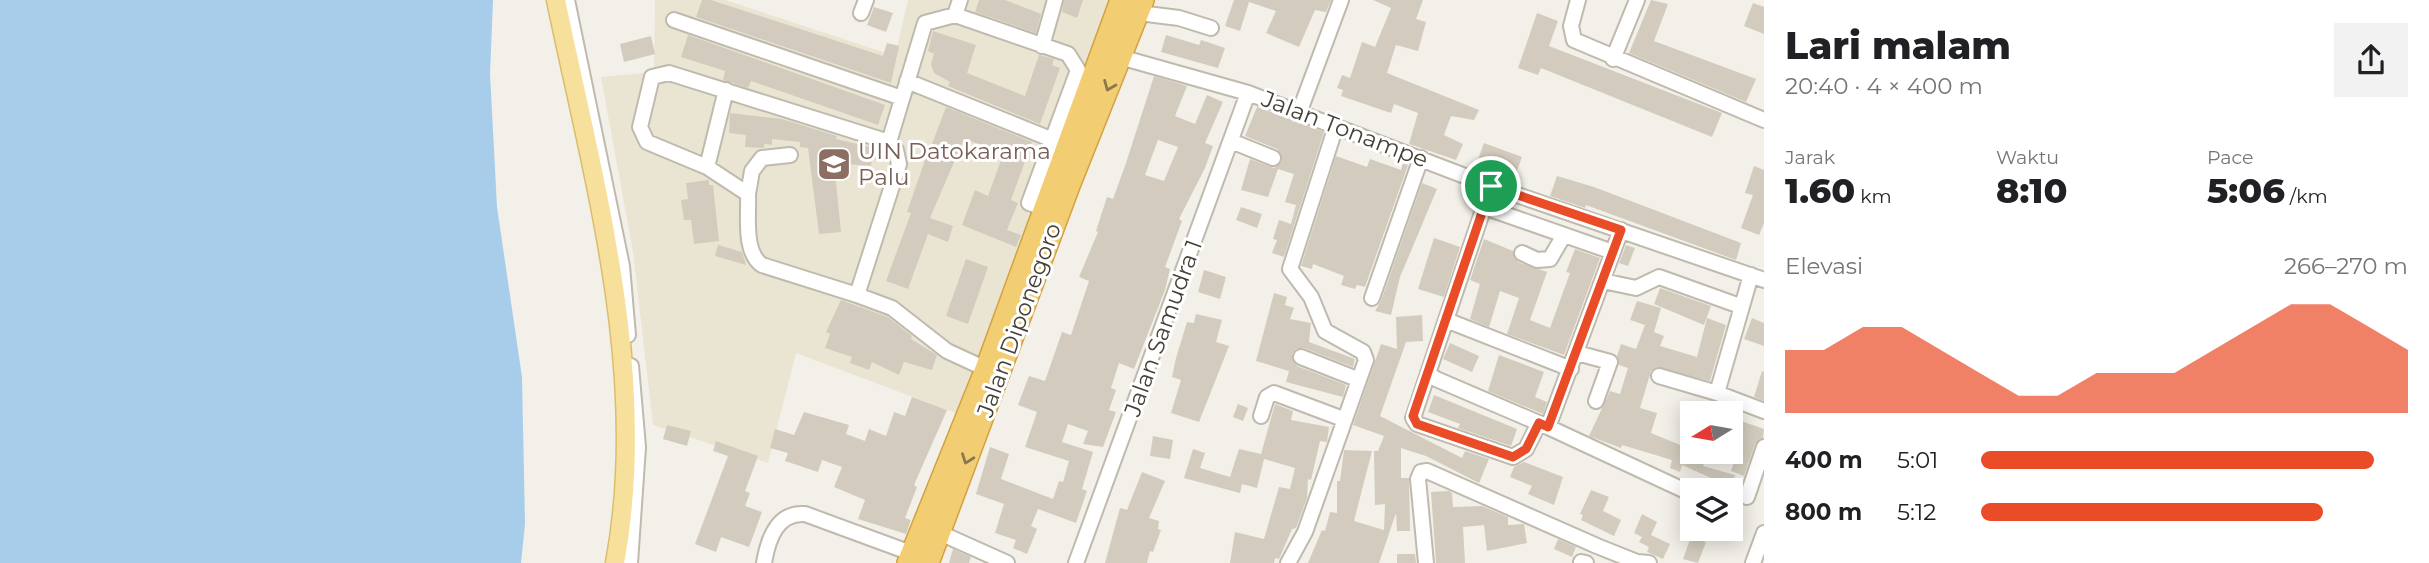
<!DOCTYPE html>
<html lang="id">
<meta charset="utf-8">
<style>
:root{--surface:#fff;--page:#f2f2f2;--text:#202124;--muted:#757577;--accent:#ea4c27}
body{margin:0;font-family:Montserrat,sans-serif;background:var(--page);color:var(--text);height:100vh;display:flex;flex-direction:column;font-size:26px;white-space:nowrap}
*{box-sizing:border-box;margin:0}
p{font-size:23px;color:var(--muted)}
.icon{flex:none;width:38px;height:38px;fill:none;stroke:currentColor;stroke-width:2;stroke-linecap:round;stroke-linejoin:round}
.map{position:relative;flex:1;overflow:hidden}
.sheet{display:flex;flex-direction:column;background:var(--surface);width:665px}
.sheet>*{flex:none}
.needle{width:46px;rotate:259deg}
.fabs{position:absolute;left:1680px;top:401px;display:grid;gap:14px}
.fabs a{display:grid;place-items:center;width:63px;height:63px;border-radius:0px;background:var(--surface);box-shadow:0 4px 18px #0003;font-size:35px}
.pin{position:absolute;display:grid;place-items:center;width:60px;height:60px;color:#fff;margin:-30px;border:4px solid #fff;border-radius:50%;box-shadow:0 2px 7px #0007}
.round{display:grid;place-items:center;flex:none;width:74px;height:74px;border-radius:0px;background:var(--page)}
.head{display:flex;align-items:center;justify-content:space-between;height:119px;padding:0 21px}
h1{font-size:38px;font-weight:800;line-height:52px}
.figures{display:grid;grid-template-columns:repeat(3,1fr);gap:10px;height:119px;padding:7px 21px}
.figures div{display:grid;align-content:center}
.figures b{font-size:35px;font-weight:800}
.figures small{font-size:19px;font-weight:400}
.figures p{font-size:19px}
.chart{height:196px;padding:14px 21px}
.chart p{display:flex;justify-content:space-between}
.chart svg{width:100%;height:126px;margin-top:7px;fill:var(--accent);opacity:.7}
ul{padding:0 21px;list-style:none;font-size:23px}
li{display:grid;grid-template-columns:112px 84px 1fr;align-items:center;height:52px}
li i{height:18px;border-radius:9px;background:var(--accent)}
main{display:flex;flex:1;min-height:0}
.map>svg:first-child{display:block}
.education{fill:#eae5d2}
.water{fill:#a8cdeb}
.building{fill:#d3ccbe;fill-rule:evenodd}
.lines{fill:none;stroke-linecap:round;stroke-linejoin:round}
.minor-casing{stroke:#c0baae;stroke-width:18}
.major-casing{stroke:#dbbe6d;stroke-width:21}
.highway-casing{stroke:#d2a242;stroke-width:24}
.minor{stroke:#fff;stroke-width:14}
.major{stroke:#f7e09c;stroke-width:18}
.highway{stroke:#f3cd72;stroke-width:21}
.oneway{stroke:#8b784f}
.route-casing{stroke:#fff;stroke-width:14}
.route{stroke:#ea4c27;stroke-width:9}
.labels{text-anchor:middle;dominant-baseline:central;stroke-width:6;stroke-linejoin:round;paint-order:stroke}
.street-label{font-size:23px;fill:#454037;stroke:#fff}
.education-label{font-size:23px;fill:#785e54;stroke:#fff;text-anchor:start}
</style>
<main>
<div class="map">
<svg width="1764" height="563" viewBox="0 0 1764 563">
<rect width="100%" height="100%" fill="#f2f0e8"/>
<path class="education" d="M 655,0 L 725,0 L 895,56 L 908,0 L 1112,0 L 958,414 L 796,353 L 768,463 L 653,425 L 633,252 L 601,77 L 654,72 Z"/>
<path class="water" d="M 0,0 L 493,0 L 490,74 L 497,207 L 522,377 L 525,524 L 521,563 L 0,563 Z"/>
<path class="building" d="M 702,0 L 711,0 L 883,56 L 887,43 L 899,46 L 891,83 L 696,17 Z
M 979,0 L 1005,0 L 1041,14 L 1036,33 L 975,12 Z
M 1064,0 L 1083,0 L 1077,18 L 1062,12 Z
M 1234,0 L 1331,0 L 1326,12 L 1315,10 L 1299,47 L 1266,33 L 1276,11 L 1249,2 L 1240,31 L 1225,26 Z
M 1373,0 L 1423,0 L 1416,19 L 1426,22 L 1418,51 L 1396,45 L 1387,73 L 1479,110 L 1474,120 L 1451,116 L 1444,135 L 1463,144 L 1456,160 L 1409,144 L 1418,113 L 1394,104 L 1391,113 L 1341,96 L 1343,90 L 1337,88 L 1342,75 L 1350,78 L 1362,42 L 1375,47 L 1391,8 Z
M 1651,0 L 1668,4 L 1654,41 L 1756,79 L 1746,102 L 1629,53 Z
M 1753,3 L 1764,7 L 1764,34 L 1744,26 Z
M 874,7 L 893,13 L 886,32 L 867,25 Z
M 1537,13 L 1558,21 L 1549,46 L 1722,113 L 1712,137 L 1541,68 L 1538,75 L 1518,68 Z
M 933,31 L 976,45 L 967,73 L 1025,96 L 1039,55 L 1054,59 L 1052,65 L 1060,68 L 1040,124 L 948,86 L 950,82 L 934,73 L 931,64 L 934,54 L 928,51 Z
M 688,35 L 885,105 L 878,125 L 751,81 L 748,88 L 723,80 L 725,71 L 681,57 Z
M 1166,35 L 1199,45 L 1201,40 L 1225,48 L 1218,68 L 1161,52 Z
M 651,36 L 655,54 L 624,62 L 620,44 Z
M 1154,76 L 1187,86 L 1175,116 L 1195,124 L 1207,95 L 1223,102 L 1205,143 L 1213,146 L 1205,168 L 1179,219 L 1182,221 L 1165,267 L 1170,269 L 1165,290 L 1134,369 L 1119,363 L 1111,388 L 1116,390 L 1109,410 L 1116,412 L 1103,447 L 1083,444 L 1088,431 L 1068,424 L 1062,442 L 1093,452 L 1082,489 L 1087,491 L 1076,523 L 1038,509 L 1031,526 L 1037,529 L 1027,554 L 1013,548 L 1016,540 L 995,533 L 1004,504 L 976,494 L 990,447 L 1009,454 L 1001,479 L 1053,499 L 1059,481 L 1063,482 L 1069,461 L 1025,447 L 1037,412 L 1018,405 L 1029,376 L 1045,381 L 1062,332 L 1071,335 L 1089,281 L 1079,277 L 1098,232 L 1096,231 L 1107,197 L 1113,199 L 1126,163 ZM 1158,140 L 1178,147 L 1164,181 L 1145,175 Z
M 946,107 L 1032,142 L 1011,200 L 1018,203 L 1007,230 L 1021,235 L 1016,247 L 962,225 L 975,190 L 988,196 L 1004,152 L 964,139 L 930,218 L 953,226 L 948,242 L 928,234 L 908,289 L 886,281 L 911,213 L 907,212 L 925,160 L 930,148 L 936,149 L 937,146 L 932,144 Z
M 1257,107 L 1324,132 L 1284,257 L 1272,253 L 1277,240 L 1273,239 L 1279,220 L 1291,224 L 1296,205 L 1285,202 L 1294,174 L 1278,169 L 1268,197 L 1241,190 L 1250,159 L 1274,168 L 1282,161 L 1277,149 L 1245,136 Z
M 730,113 L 782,119 L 837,136 L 836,139 L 884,150 L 883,161 L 872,159 L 871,166 L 834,163 L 841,232 L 819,234 L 808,148 L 800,147 L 800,142 L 772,139 L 772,145 L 764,144 L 764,148 L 745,147 L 746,135 L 729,133 Z
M 1484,143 L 1522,157 L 1514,179 L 1476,165 Z
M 1336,156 L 1367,167 L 1370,159 L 1401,170 L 1403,163 L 1408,165 L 1365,287 L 1357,285 L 1355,289 L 1341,285 L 1344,276 L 1313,264 L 1312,269 L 1301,266 Z
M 1754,166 L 1764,170 L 1764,223 L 1759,235 L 1741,228 L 1753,195 L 1745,193 Z
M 1557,176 L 1594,187 L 1741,243 L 1736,260 L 1586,205 L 1585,208 L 1550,196 Z
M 709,180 L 709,185 L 713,185 L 719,241 L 694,244 L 691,220 L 684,220 L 681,200 L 688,199 L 686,183 Z
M 1422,183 L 1437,189 L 1400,277 L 1391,315 L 1375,311 L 1381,301 Z
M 1241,207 L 1262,214 L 1257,228 L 1236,220 Z
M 1434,238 L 1460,247 L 1444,297 L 1418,289 Z
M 1484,239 L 1513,251 L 1518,262 L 1547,272 L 1530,320 L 1550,328 L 1570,273 L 1566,272 L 1575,249 L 1600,258 L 1564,355 L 1507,334 L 1519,298 L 1500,291 L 1489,327 L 1470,319 L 1480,284 L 1470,280 Z
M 718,245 L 742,252 L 746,265 L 715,256 Z
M 1626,245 L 1635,248 L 1628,266 L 1619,263 Z
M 966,259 L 988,267 L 968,324 L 946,316 Z
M 1204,270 L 1226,277 L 1220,299 L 1198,292 Z
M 1660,288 L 1711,306 L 1704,325 L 1654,304 Z
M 1274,293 L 1287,297 L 1285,305 L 1294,308 L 1290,319 L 1311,323 L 1309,342 L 1355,359 L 1353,367 L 1304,348 L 1296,349 L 1292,354 L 1297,366 L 1346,385 L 1343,397 L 1286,382 L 1289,371 L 1256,361 Z
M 841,300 L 888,317 L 912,336 L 911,339 L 937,355 L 932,370 L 904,362 L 899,375 L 872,362 L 869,370 L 850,363 L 852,357 L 825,348 L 830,334 L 826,332 Z
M 1637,301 L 1661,308 L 1654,332 L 1664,336 L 1660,346 L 1697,357 L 1707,318 L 1726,325 L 1710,381 L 1656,367 L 1651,371 L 1640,408 L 1657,413 L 1651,433 L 1707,456 L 1703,466 L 1735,475 L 1730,490 L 1708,488 L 1711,478 L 1682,465 L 1680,472 L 1670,468 L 1672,460 L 1622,445 L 1621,448 L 1589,436 L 1610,391 L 1620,394 L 1628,368 L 1619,365 L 1617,356 L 1621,344 L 1636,349 L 1645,325 L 1630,320 Z
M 1196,314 L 1222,320 L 1216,342 L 1229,346 L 1199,422 L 1171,413 L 1181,380 L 1172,377 L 1176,358 L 1187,322 L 1194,323 Z
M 1422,315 L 1423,341 L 1406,342 L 1380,416 L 1462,458 L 1465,451 L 1489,459 L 1479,483 L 1426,456 L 1401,448 L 1401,478 L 1409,478 L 1410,531 L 1397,531 L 1396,513 L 1379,563 L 1308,563 L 1322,530 L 1325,531 L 1330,512 L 1337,513 L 1337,481 L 1340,481 L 1344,450 L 1372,451 L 1354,521 L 1384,530 L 1385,504 L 1375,505 L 1374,451 L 1378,451 L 1384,436 L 1353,425 L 1381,344 L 1397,349 L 1396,317 Z
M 1752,318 L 1764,323 L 1764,346 L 1744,339 Z
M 1450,343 L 1479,356 L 1472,372 L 1443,359 Z
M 1499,355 L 1544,372 L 1535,397 L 1547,402 L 1543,414 L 1488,391 Z
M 1762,371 L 1764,372 L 1764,401 L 1754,397 Z
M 1434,395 L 1517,429 L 1511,446 L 1458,428 L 1460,424 L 1428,412 Z
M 912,397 L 947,410 L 914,485 L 917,487 L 905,518 L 911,520 L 906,534 L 858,519 L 865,500 L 834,487 L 842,467 L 822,460 L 818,472 L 785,461 L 788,453 L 770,448 L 775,429 L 794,435 L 804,412 L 849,425 L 846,434 L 865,441 L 869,429 L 886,436 L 894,412 L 905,416 Z
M 1238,404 L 1248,408 L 1243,421 L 1233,417 Z
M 1275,404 L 1293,411 L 1291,420 L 1329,427 L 1327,442 L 1320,441 L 1311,480 L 1308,479 L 1307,498 L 1296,528 L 1292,529 L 1279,559 L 1275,558 L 1274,563 L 1230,563 L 1235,532 L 1264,539 L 1279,487 L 1290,489 L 1295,468 L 1264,459 L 1257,488 L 1242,484 L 1240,493 L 1184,478 L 1193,449 L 1205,453 L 1200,468 L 1230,477 L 1239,449 L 1261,454 Z
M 1741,421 L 1764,429 L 1763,438 L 1755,444 L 1744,476 L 1731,471 L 1739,447 L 1733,445 Z
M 667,425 L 691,431 L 687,446 L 663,439 Z
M 1153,436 L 1173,440 L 1170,459 L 1150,456 Z
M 716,441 L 758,456 L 745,491 L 750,493 L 745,506 L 762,512 L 749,547 L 721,537 L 716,552 L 695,544 L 728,456 L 713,451 Z
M 1524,462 L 1563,477 L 1554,505 L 1528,494 L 1532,486 L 1510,477 L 1514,467 Z
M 1142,472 L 1165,481 L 1149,518 L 1159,521 L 1158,529 L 1161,530 L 1153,552 L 1150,551 L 1147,563 L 1105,563 L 1120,508 L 1127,510 Z
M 1591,490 L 1609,497 L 1603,511 L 1621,520 L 1614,536 L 1581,520 L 1583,515 L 1580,514 Z
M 1449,491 L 1452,493 L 1453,507 L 1482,506 L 1508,517 L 1508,525 L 1524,524 L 1527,543 L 1487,551 L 1484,525 L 1463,527 L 1465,563 L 1436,563 L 1431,492 Z
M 1642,514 L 1657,522 L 1651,535 L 1670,544 L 1663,559 L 1647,552 L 1649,547 L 1639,542 L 1642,537 L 1634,533 Z
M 1691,537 L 1706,542 L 1698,563 L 1683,559 Z
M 1558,539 L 1576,547 L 1572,557 L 1554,549 Z
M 953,549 L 971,557 L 969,563 L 949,563 Z
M 1397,554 L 1415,554 L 1416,563 L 1397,563 Z"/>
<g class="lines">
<g class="minor-casing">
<path id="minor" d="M 567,0 L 622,266 L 628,335
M 1578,0 L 1571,26 L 1574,40 L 1764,120
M 861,13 L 866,0
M 1139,13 L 1179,18 L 1211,28
M 955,15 L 960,0
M 674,20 L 902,98
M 1042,46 L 1055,0
M 1120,57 L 1248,93 L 1491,186 L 1764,280
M 1613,59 L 1637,0
M 907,81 L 1053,140
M 1299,113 L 1341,0
M 1231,141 L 1273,158
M 889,142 L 925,23 L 955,15 L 1068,54 L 1078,70 L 1029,203 L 1044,208
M 707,167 L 726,90
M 1491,186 L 1413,418 L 1417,424 L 1513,457 L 1526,449 L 1539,423
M 748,194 L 752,171 L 762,158 L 790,155
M 1484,207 L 1613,252
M 1522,253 L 1537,260 L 1550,259 L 1564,235
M 1603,281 L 1636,288 L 1659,277 L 1740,306
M 857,295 L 762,265 C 743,252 749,215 748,194 L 707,167 L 647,142 L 640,127 L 652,77 L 669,73 L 889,142 L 896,150 L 899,164 L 857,295 L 892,308 L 947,351 L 986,369
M 1372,298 L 1421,158
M 1446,320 L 1571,369
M 1577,353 L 1610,362 L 1596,401
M 1301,357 L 1357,379
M 1428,373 L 1436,379 L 1548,427 L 1692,494
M 1659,376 L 1717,393 L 1751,275
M 1717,393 L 1764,411
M 1261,416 L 1267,397 L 1274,393 L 1343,419
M 1548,427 L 1621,230
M 1747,497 L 1764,447
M 940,533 L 1007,563
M 1581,562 L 1586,563
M 630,563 L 638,447 L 631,366
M 764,563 C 768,539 777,512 805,514 L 911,553
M 1076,563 L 1248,93
M 1288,563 L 1305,532 L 1366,360 L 1363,352 L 1325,331 L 1311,297 L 1290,269 L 1336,126
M 1426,563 L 1418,479 L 1421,472 L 1427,471 L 1597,546 L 1637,562 L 1649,563
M 1753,563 L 1764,533"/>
</g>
<g class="major-casing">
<path id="major" d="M 556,0 C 594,183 650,375 615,563"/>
</g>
<g class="highway-casing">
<path id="highway" d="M 908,563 L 986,369 L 1121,0
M 928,563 L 1070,183 L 1143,0"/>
</g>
<use href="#minor" class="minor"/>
<use href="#major" class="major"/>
<use href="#highway" class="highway"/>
</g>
<defs><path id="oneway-chevron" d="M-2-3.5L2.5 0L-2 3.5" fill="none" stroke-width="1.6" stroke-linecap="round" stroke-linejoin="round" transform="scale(1.75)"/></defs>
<g class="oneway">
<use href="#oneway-chevron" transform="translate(1109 86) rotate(112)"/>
<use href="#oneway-chevron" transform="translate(967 459) rotate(110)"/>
</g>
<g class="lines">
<g class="route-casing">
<path id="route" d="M 1491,186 L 1621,230 L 1548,427 L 1539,423 L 1526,449 L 1513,457 L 1417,424 L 1413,416 Z"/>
</g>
<use href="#route" class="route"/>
</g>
<defs>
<g id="university-square" transform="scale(1.75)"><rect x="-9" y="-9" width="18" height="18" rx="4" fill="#8d6e63" stroke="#fff"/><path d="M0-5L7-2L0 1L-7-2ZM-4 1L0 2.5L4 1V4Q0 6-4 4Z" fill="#fff"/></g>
</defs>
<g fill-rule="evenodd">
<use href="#university-square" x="834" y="164"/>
</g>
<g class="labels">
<g class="street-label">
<text transform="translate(1345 129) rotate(21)">Jalan Tonampe</text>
<text transform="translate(1019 320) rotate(-70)">Jalan Diponegoro</text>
<text transform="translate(1163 328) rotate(-70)">Jalan Samudra 1</text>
</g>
<g class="education-label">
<text x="858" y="151">UIN Datokarama<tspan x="858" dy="26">Palu</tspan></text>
</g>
</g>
</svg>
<div class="fabs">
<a><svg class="needle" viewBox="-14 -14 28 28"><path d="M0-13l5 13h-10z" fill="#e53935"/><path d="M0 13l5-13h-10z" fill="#757577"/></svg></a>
<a><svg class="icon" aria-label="layers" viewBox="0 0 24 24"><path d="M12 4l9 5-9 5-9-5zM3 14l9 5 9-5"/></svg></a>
</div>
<div class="pin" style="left:1491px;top:186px;background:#1e9e55"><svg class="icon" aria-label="arrive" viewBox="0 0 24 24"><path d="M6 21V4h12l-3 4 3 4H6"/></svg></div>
</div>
<section class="sheet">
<div class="head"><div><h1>Lari malam</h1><p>20:40 · 4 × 400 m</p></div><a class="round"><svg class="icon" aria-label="share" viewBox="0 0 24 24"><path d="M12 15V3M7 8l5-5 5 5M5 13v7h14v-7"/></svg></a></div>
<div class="figures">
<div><p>Jarak</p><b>1.60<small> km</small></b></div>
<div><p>Waktu</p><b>8:10</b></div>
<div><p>Pace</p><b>5:06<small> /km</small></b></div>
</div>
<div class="chart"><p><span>Elevasi</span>266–270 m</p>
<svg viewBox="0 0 160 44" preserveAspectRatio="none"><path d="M0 44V22L10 22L20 14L30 14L40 22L50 30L60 38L70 38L80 30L90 30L100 30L110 22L120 14L130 6L140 6L150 14L160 22V44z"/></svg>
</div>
<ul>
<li><b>400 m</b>5:01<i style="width:92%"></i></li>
<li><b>800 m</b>5:12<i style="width:80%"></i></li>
</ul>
</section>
</main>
